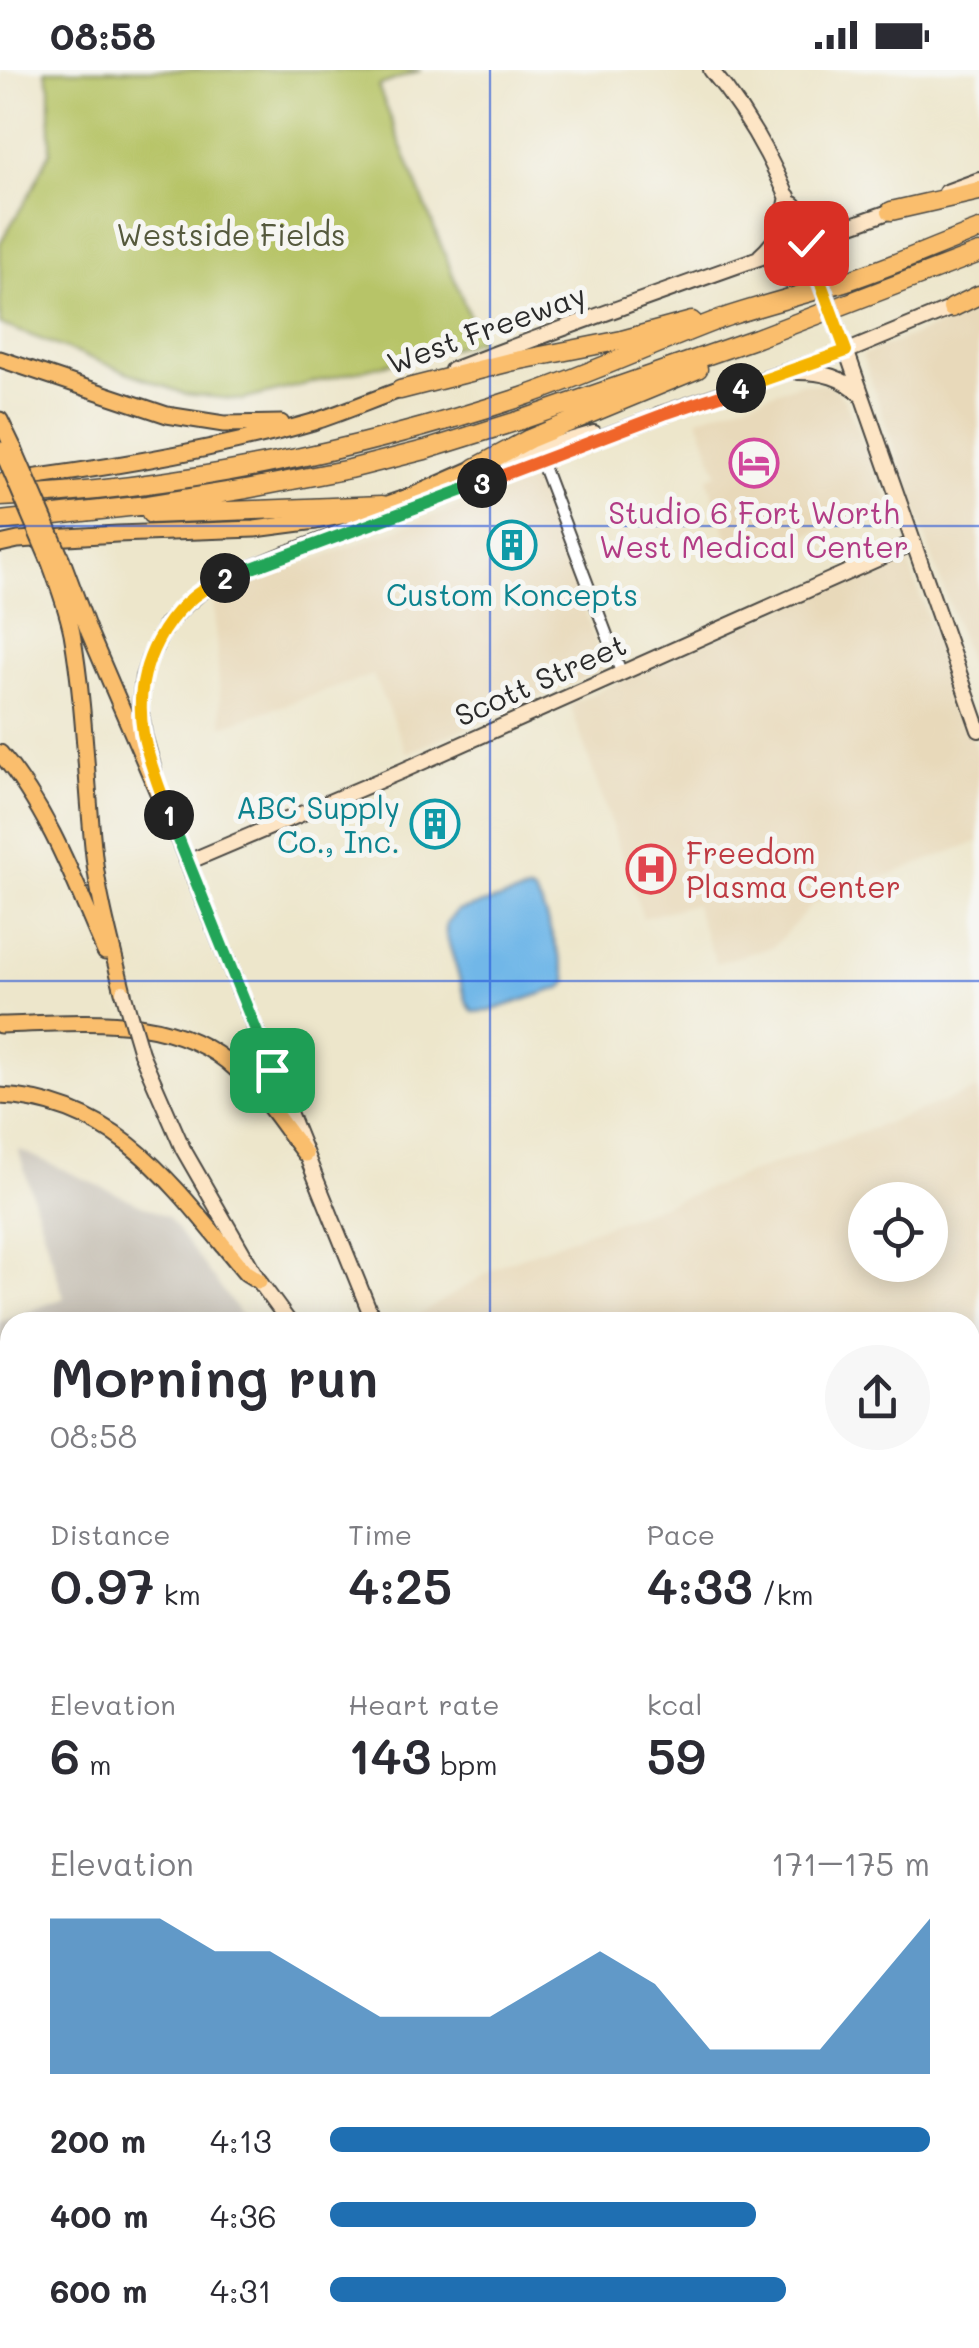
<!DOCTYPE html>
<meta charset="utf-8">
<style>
:root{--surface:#fff;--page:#f7f7f7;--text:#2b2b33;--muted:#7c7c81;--accent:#1f6fb2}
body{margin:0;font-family:Mali,sans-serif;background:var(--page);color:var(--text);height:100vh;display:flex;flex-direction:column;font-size:38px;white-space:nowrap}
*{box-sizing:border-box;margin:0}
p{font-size:32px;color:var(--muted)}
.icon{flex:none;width:55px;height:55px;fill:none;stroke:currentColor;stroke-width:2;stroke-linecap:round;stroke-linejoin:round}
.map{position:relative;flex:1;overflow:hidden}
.panel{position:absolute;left:0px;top:1242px;width:980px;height:1038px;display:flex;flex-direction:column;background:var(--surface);border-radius:30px 30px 0 0;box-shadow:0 5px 25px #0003}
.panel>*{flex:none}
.controls{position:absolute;left:848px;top:1112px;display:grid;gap:20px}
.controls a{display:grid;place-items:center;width:100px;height:100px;border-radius:50%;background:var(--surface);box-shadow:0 5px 25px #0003;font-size:50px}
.pin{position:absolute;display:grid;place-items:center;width:85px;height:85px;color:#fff;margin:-42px;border-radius:20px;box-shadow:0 5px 15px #0006}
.km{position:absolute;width:50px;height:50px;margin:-25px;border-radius:50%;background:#222;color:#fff;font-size:28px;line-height:50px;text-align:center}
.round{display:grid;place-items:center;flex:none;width:105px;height:105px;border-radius:52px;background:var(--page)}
.headline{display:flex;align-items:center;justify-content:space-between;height:170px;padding:0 50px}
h1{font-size:55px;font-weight:600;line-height:75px}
.stats{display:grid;grid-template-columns:repeat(3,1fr);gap:15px;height:170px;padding:10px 50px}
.stats div{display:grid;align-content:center}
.stats b{font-size:50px;font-weight:600}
.stats small{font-size:28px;font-weight:400}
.stats p{font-size:28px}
.chart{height:280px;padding:20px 50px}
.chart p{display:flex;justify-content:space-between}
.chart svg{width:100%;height:180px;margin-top:10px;fill:var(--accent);opacity:.7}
ul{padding:0 50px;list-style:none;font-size:32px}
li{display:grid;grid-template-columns:160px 120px 1fr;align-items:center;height:75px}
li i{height:25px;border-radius:12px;background:var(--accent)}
.status{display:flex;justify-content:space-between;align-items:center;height:70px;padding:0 50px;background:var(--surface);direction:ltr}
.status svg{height:28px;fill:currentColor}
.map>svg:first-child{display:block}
.built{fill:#e8d9ba;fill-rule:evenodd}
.industrial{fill:#c9c3b8}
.green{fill:#b7c467;stroke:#717849;stroke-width:2.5}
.water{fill:#71b7e8;stroke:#4e718a;stroke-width:2.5}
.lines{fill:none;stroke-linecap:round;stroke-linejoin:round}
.street-casing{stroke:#484743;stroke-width:14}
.secondary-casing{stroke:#484743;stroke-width:18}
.primary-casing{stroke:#484743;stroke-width:19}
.highway-casing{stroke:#484743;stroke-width:21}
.street{stroke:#fff;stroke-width:10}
.secondary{stroke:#fde5c5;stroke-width:14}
.primary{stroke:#fabe6d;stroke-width:15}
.highway{stroke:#fabe6d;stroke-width:18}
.secondary-bridge-casing{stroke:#484743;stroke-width:18;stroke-linecap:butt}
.primary-bridge-casing{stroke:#484743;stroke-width:19;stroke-linecap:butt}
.secondary-bridge{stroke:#fde5c5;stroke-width:14}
.primary-bridge{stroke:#fabe6d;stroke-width:15}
.split-1-casing{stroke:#fff;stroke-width:20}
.split-2-casing{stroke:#fff;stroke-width:20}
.split-3-casing{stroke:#fff;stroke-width:20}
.split-4-casing{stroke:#fff;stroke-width:20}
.split-5-casing{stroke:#fff;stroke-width:20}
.split-1{stroke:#22a559;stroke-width:12}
.split-2{stroke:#f5b400;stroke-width:12}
.split-3{stroke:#22a559;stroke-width:12}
.split-4{stroke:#f0652b;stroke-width:12}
.split-5{stroke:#f5b400;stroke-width:12}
.grid{fill:none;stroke:#1d4ed8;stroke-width:2.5;stroke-opacity:0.55}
.labels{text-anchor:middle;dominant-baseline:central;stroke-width:10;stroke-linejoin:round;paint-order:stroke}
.park-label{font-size:30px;fill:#55593d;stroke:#f6f6f2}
.street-label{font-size:30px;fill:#2b2b2b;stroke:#f6f6f2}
.hotel-label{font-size:30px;fill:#b23c85;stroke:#f6f6f2}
.culture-label{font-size:30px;fill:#0d838f;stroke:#f6f6f2}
.health-label{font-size:30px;fill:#be3a42;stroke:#f6f6f2;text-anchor:start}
</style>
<div class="status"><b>08:58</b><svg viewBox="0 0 49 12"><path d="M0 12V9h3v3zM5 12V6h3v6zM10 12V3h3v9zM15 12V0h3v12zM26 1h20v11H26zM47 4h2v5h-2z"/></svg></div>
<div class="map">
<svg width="979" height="2278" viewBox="0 0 979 2278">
<rect width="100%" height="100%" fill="#f6f6f2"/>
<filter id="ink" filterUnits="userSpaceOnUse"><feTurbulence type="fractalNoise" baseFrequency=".01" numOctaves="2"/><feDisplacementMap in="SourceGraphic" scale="20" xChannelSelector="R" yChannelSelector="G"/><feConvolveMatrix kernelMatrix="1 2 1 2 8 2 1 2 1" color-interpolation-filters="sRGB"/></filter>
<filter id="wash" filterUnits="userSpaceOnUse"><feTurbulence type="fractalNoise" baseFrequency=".0048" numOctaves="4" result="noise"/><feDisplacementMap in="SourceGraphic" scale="40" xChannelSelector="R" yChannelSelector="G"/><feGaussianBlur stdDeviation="2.25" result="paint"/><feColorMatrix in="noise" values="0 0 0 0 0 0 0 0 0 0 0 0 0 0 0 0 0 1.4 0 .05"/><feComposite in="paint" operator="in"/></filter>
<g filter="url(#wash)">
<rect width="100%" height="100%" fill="#ede6cb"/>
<path class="built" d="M 979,240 L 979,621 L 862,285 Z
M 802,313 L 832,315 L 845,330 L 890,434 L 736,491 L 707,408 L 717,403 L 698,348 Z
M 539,409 L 605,599 L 407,683 L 373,605 L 222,656 L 213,527 L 467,433 Z
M 905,484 L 979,686 L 979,771 L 813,834 L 773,877 L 716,893 L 694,834 L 643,848 L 570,634 Z
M 979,1019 L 979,1340 L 970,1343 L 970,1252 L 407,1252 L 504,1193 ZM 865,1130 L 930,1130 L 930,1195 L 865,1195 Z"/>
<path class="industrial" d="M 18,1079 L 168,1147 L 246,1252 L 10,1252 L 10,1599 L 4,1601 L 0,1590 L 0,1252 L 64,1228 Z"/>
<path class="green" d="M 45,0 L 421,0 L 378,16 L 479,271 L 242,330 L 185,324 L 0,254 L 0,173 L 32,120 L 50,82 L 50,17 Z"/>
<path class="water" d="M 529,821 L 534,823 L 541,833 L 568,911 L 563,917 L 490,941 L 473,942 L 467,933 L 446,864 L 446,854 L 457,841 Z"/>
</g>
<g filter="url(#ink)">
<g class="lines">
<g class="street-casing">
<path id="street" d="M 541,391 L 621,602
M 0,1380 L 10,1376
M 970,1422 L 979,1419
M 970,1508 L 979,1505
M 970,1600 L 979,1597
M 0,1635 L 10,1631
M 970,1853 L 979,1850
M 970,1895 L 979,1919
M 970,2036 L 979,2033
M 970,2221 L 979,2217
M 618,2270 L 621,2278
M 801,2278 L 825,2270"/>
</g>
<g class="secondary-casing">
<path id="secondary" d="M 711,0 C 756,54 784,113 808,178
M 946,122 L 979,110
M 794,134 C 809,154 820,155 844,154
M 760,186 C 782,166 783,153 788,126
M 844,274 L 979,660
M 452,300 C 600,243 749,192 897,139
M 798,302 C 823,302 842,307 861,324
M 658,345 L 853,279 L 957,236
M 504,389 L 594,363
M 154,700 L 144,665 L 140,633 L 143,607 L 149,589 L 166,555 L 182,538 L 208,516 L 285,484 L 667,343
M 168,744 L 374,1252
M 188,792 L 402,701 L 913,473
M 141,983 L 183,1079 L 259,1211 L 289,1252
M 970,1351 L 979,1348
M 704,2270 L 706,2278
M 733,2270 L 735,2278
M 763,2270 L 765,2278"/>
</g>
<g class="primary-casing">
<path id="primary" d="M 0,289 L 167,345 L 224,354 L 281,353
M 0,350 L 14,379
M 0,412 C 104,399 212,381 313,352 C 342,343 371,330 400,320
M 0,474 L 18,470 L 117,464 L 255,459 L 316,451 L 367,441 L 414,425 L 475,398
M 49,490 C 58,514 67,538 72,563 C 85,637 86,712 94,786 C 99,832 112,877 123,922
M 62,490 L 89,562 L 171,753
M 0,683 C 49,740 76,815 105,882
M 0,955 C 80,953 173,940 237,1000 C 263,1024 283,1056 305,1084
M 0,1026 C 119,1031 177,1120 246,1203 L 259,1211"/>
</g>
<g class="highway-casing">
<path id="highway" d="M 891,141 L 979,121
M 952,238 L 979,225
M 400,320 L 510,292 L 622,270 L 692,251
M 475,398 L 529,369 L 698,299
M 0,427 C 172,420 358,381 522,327 C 589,304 654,274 720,249 C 761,235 803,225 844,212 C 890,197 934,177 979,160
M 151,444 L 382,435
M 0,451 L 147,435 L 246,419 L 350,399 L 425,380 L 524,349 L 757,268 L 979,183"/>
</g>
<use href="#street" class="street"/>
<use href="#secondary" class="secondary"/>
<use href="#primary" class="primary"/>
<use href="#highway" class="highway"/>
<g class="secondary-bridge-casing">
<path id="secondary-bridge" d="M 811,186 L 842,270
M 123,922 L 141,983"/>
</g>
<g class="primary-bridge-casing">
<path id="primary-bridge" d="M 14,379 L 62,490
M 2,380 L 49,490"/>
</g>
<use href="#secondary-bridge" class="secondary-bridge"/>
<use href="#primary-bridge" class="primary-bridge"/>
</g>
</g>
<g class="lines" filter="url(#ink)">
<g class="split-1-casing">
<path id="split-1" d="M 169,745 L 272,1000"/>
</g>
<g class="split-2-casing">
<path id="split-2" d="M 169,745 C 160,719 148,690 143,663 C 132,599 165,534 225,508"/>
</g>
<g class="split-3-casing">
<path id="split-3" d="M 225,508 L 482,413"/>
</g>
<g class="split-4-casing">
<path id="split-4" d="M 482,413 L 667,343 L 741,318"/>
</g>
<g class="split-5-casing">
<path id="split-5" d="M 741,318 L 846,281 L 806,173"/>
</g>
<use href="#split-1" class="split-1"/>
<use href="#split-2" class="split-2"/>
<use href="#split-3" class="split-3"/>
<use href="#split-4" class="split-4"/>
<use href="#split-5" class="split-5"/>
</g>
<path class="grid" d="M 490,0 L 490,1252M 0,456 L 979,456M 0,911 L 979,911M 0,1367 L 10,1367M 970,1367 L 979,1367M 0,1822 L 10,1822M 970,1822 L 979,1822M 490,2270 L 490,2278"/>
<defs>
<g id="hotel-ring" transform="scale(2.5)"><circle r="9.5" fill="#f6f6f2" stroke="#d1479c" stroke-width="1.5"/><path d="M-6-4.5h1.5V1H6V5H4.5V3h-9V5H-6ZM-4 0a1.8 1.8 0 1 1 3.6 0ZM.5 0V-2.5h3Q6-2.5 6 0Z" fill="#d1479c"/></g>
<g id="building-ring" transform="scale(2.5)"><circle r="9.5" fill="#f6f6f2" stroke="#0f9aa8" stroke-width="1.5"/><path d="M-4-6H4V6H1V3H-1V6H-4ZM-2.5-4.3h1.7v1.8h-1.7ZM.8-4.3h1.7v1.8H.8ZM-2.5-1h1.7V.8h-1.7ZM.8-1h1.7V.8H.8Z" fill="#0f9aa8"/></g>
<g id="hospital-ring" transform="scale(2.5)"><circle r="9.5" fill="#f6f6f2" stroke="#e0444e" stroke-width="1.5"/><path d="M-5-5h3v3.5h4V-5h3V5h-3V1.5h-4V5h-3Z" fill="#e0444e"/></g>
</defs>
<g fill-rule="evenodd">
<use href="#hotel-ring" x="754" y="393"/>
<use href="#building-ring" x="512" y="475"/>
<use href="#building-ring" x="435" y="754"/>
<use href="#hospital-ring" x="651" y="799"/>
</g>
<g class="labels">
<g class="park-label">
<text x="231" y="164">Westside Fields</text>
</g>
<g class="street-label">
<text transform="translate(486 258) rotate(-20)">West Freeway</text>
<text transform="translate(540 609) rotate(-24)">Scott Street</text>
</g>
<g class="hotel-label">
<text x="754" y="442">Studio 6 Fort Worth<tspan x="754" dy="34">West Medical Center</tspan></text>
</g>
<g class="culture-label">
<text x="512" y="524">Custom Koncepts</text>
<text x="400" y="737" text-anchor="end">ABC Supply<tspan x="400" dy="34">Co., Inc.</tspan></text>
</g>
<g class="health-label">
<text x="686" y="782">Freedom<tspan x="686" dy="34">Plasma Center</tspan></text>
</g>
</g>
</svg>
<div class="controls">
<a><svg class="icon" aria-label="locate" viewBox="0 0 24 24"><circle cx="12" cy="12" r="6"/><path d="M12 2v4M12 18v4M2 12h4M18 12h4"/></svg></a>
</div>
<div class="pin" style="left:272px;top:1000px;background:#1e9e55"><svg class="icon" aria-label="arrive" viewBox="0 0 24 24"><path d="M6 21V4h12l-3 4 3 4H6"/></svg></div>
<div class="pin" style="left:806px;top:173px;background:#d93025"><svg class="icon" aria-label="check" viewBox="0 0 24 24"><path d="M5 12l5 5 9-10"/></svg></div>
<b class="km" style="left:169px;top:745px">1</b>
<b class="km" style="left:225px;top:508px">2</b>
<b class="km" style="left:482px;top:413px">3</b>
<b class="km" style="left:741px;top:318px">4</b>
<section class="panel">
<div class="headline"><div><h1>Morning run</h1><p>08:58</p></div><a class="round"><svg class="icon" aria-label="share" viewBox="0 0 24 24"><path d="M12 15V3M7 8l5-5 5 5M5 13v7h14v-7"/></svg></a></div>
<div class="stats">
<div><p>Distance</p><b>0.97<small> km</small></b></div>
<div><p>Time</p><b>4:25</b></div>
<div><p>Pace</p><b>4:33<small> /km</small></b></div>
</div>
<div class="stats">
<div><p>Elevation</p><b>6<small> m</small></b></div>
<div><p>Heart rate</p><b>143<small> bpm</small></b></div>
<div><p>kcal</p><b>59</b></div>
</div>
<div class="chart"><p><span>Elevation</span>171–175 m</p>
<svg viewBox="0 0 160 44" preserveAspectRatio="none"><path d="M0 44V6L10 6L20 6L30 14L40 14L50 22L60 30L70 30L80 30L90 22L100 14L110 22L120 38L130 38L140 38L150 22L160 6V44z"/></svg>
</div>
<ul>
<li><b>200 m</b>4:13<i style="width:100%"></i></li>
<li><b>400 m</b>4:36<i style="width:71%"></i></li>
<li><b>600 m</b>4:31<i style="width:76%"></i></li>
</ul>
</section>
</div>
